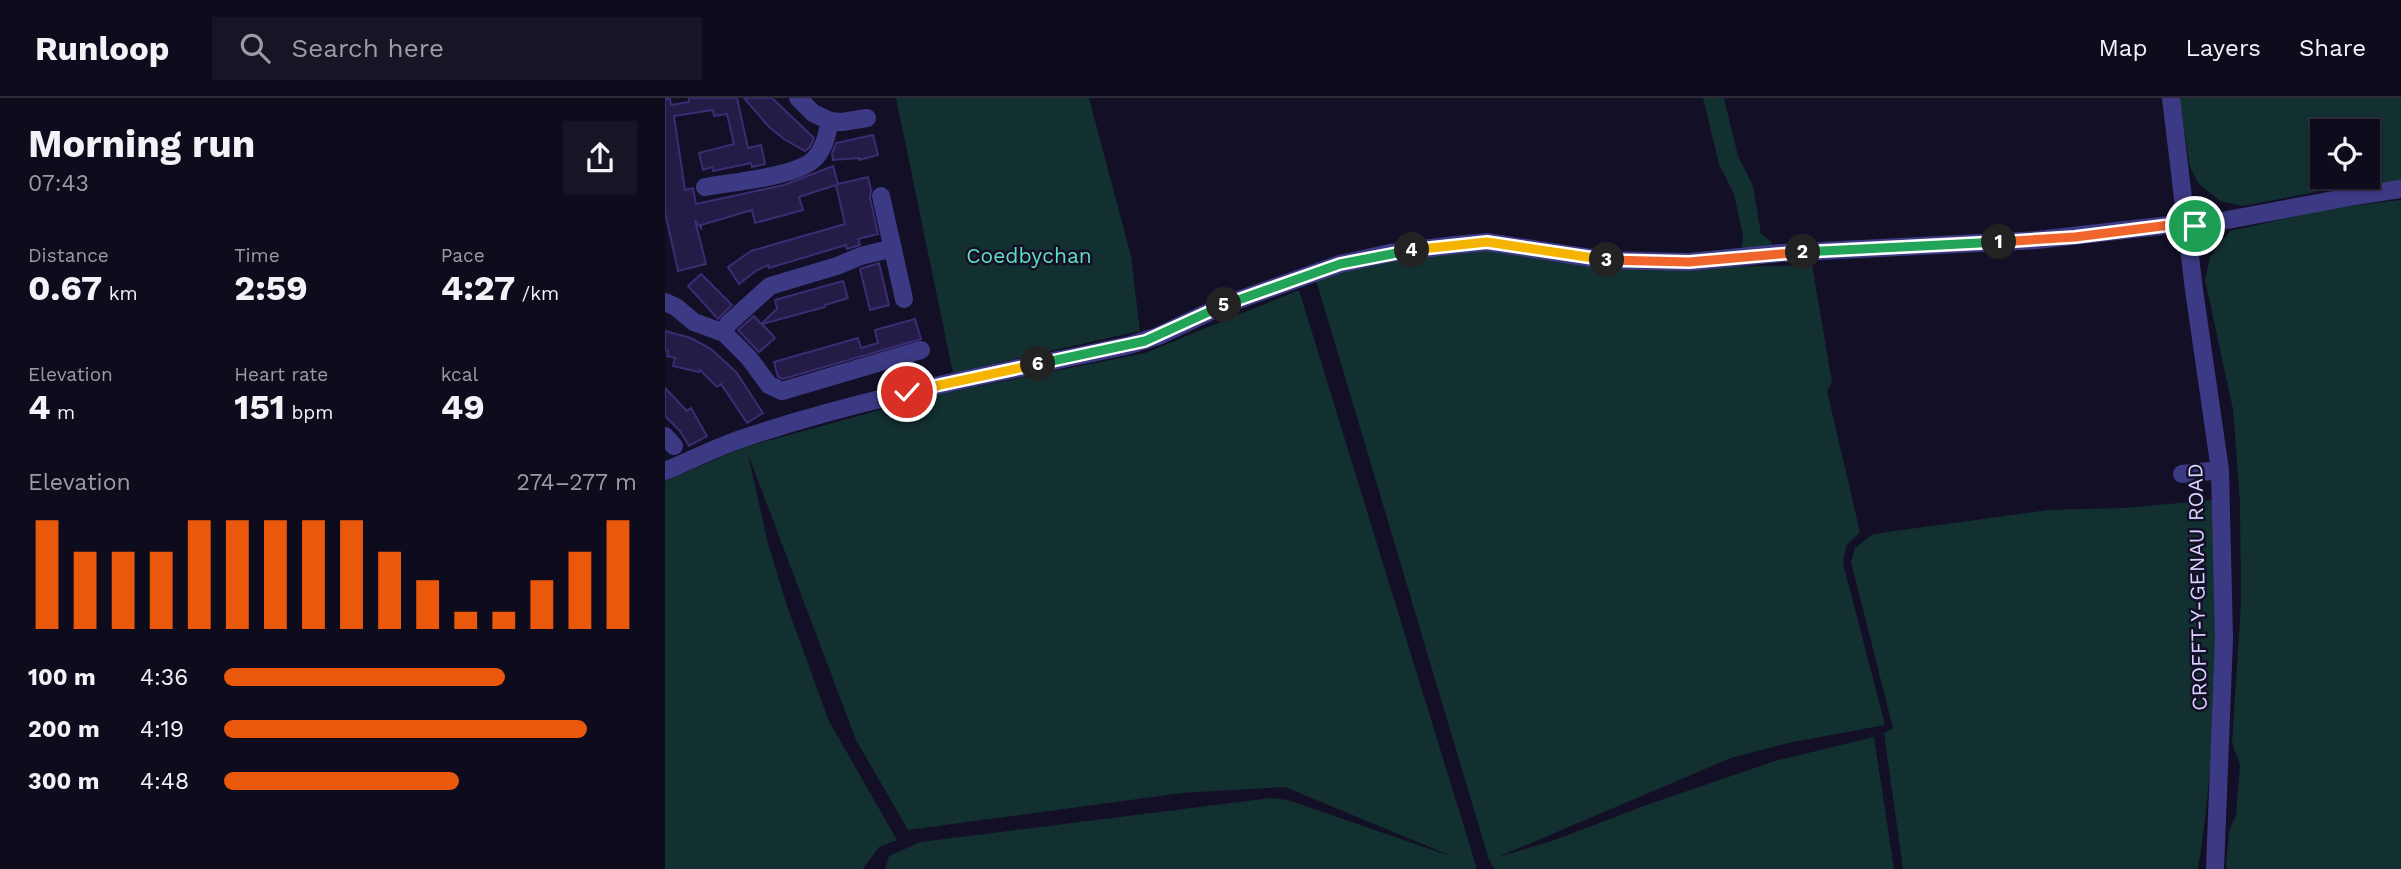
<!DOCTYPE html>
<meta charset="utf-8">
<style>
:root{--surface:#0e0b1c;--page:#171425;--text:#f1f3f6;--muted:#9b9ba3;--line:#2e2b3b;--accent:#ea580c}
body{margin:0;font-family:"Work Sans",sans-serif;background:var(--page);color:var(--text);height:100vh;display:flex;flex-direction:column;font-size:26px;white-space:nowrap}
*{box-sizing:border-box;margin:0}
p{font-size:23px;color:var(--muted)}
.icon{flex:none;width:38px;height:38px;fill:none;stroke:currentColor;stroke-width:2;stroke-linecap:round;stroke-linejoin:round}
.map{position:relative;flex:1;overflow:hidden}
.sheet{display:flex;flex-direction:column;background:var(--surface);width:665px}
.sheet>*{flex:none}
.fabs{position:absolute;left:1645px;top:21px;display:grid;gap:14px}
.fabs a{display:grid;place-items:center;width:70px;height:70px;border-radius:0px;background:var(--surface);box-shadow:0 2px 5px #0004,0 0 0 2px var(--line);font-size:35px}
.pin{position:absolute;display:grid;place-items:center;width:60px;height:60px;color:#fff;margin:-30px;border:4px solid #fff;border-radius:50%;box-shadow:0 2px 7px #0007}
.km{position:absolute;width:35px;height:35px;margin:-18px;border-radius:50%;background:#222;color:#fff;font-size:19px;line-height:35px;text-align:center}
.round{display:grid;place-items:center;flex:none;width:74px;height:74px;border-radius:0px;background:var(--page)}
.summary{display:flex;align-items:center;justify-content:space-between;height:119px;padding:0 28px}
h1{font-size:38px;font-weight:700;line-height:52px}
.figures{display:grid;grid-template-columns:repeat(3,1fr);gap:10px;height:119px;padding:7px 28px}
.figures div{display:grid;align-content:center}
.figures b{font-size:35px;font-weight:700}
.figures small{font-size:19px;font-weight:400}
.figures p{font-size:19px}
.chart{height:196px;padding:14px 28px}
.chart p{display:flex;justify-content:space-between}
.chart svg{width:100%;height:126px;margin-top:7px;stroke:var(--accent);stroke-width:6}
ul{padding:0 28px;list-style:none;font-size:23px}
li{display:grid;grid-template-columns:112px 84px 1fr;align-items:center;height:52px}
li i{height:18px;border-radius:9px;background:var(--accent)}
header{display:flex;align-items:center;gap:42px;box-sizing:border-box;height:98px;padding:0 35px;background:var(--surface);border-bottom:2px solid var(--line)}
header strong{font-size:33px}
nav{display:flex;gap:38px;margin-inline-start:auto;font-size:24px}
.search{width:490px;height:63px;background:var(--page);display:flex;align-items:center;gap:18px;box-sizing:border-box;padding:0 24px;border-radius:0px;color:var(--muted);font-size:26px}
main{display:flex;flex:1;min-height:0}
.map>svg:first-child{display:block}
.green{fill:#12302f;fill-rule:evenodd}
.building{fill:#241b47;stroke:#3b2d73;stroke-width:2}
.lines{fill:none;stroke-linecap:round;stroke-linejoin:round}
.minor{stroke:#3d3a85;stroke-width:18}
.split-1-casing{stroke:#fff;stroke-width:14}
.split-2-casing{stroke:#fff;stroke-width:14}
.split-3-casing{stroke:#fff;stroke-width:14}
.split-4-casing{stroke:#fff;stroke-width:14}
.split-5-casing{stroke:#fff;stroke-width:14}
.split-6-casing{stroke:#fff;stroke-width:14}
.split-7-casing{stroke:#fff;stroke-width:14}
.split-1{stroke:#f0652b;stroke-width:9}
.split-2{stroke:#22a559;stroke-width:9}
.split-3{stroke:#f0652b;stroke-width:9}
.split-4{stroke:#f5b400;stroke-width:9}
.split-5{stroke:#22a559;stroke-width:9}
.split-6{stroke:#22a559;stroke-width:9}
.split-7{stroke:#f5b400;stroke-width:9}
.labels{text-anchor:middle;dominant-baseline:central;stroke-width:5;stroke-linejoin:round;paint-order:stroke}
.park-label{font-size:21px;fill:#5fe0c0;stroke:#130f26}
.street-label{font-size:21px;fill:#d9d4ff;stroke:#130f26}
</style>
<header>
<strong>Runloop</strong>
<div class="search"><svg class="icon" aria-label="search" viewBox="0 0 24 24"><circle cx="10" cy="10" r="6"/><path d="M15 15l6 6"/></svg>Search here</div>
<nav><a>Map</a><a>Layers</a><a>Share</a></nav>
</header>
<main>
<section class="sheet">
<div class="summary"><div><h1>Morning run</h1><p>07:43</p></div><a class="round"><svg class="icon" aria-label="share" viewBox="0 0 24 24"><path d="M12 15V3M7 8l5-5 5 5M5 13v7h14v-7"/></svg></a></div>
<div class="figures">
<div><p>Distance</p><b>0.67<small> km</small></b></div>
<div><p>Time</p><b>2:59</b></div>
<div><p>Pace</p><b>4:27<small> /km</small></b></div>
</div>
<div class="figures">
<div><p>Elevation</p><b>4<small> m</small></b></div>
<div><p>Heart rate</p><b>151<small> bpm</small></b></div>
<div><p>kcal</p><b>49</b></div>
</div>
<div class="chart"><p><span>Elevation</span>274–277 m</p>
<svg viewBox="0 0 160 44" preserveAspectRatio="none"><path d="M5 44V6M15 44V17M25 44V17M35 44V17M45 44V6M55 44V6M65 44V6M75 44V6M85 44V6M95 44V17M105 44V27M115 44V38M125 44V38M135 44V27M145 44V17M155 44V6"/></svg>
</div>
<ul>
<li><b>100 m</b>4:36<i style="width:68%"></i></li>
<li><b>200 m</b>4:19<i style="width:88%"></i></li>
<li><b>300 m</b>4:48<i style="width:57%"></i></li>
</ul>
</section>
<div class="map">
<svg width="1736" height="771" viewBox="0 0 1736 771">
<rect width="100%" height="100%" fill="#130f26"/>
<path class="green" d="M 231,0 L 424,0 L 466,158 L 475,233 L 288,275 Z
M 1038,0 L 1059,0 L 1073,58 L 1088,88 L 1096,136 L 1107,144 L 1106,150 L 1077,154 L 1078,138 L 1069,96 L 1054,66 Z
M 1514,0 L 1736,0 L 1736,83 L 1676,89 L 1578,108 L 1555,103 L 1533,85 L 1525,69 ZM 1657,33 L 1703,33 L 1703,79 L 1657,79 Z
M 1736,102 L 1736,771 L 1561,771 L 1564,733 L 1571,717 L 1575,667 L 1567,645 L 1576,505 L 1575,404 L 1568,311 L 1540,182 L 1545,159 L 1565,133 L 1662,111 Z
M 830,148 L 1047,169 L 1147,167 L 1167,284 L 1162,293 L 1195,434 L 1181,448 L 1178,465 L 1220,627 L 1123,645 L 1066,660 L 833,759 L 887,743 L 987,705 L 1110,663 L 1209,639 L 1229,771 L 830,771 L 824,762 L 651,182 L 696,167 Z
M 634,192 L 812,771 L 220,771 L 224,758 L 255,744 L 606,700 L 623,702 L 791,760 L 620,689 L 517,695 L 243,732 L 191,642 L 83,356 L 102,442 L 122,508 L 164,623 L 232,742 L 214,749 L 198,771 L 0,771 L 0,383 L 80,349 L 270,297 L 480,255 Z
M 1550,402 C 1551,525 1553,649 1533,771 L 1238,771 L 1219,635 L 1228,630 L 1186,464 L 1190,450 L 1208,436 L 1383,412 L 1457,410 Z"/>
<path class="building" d="M 24,0 L 72,0 L 83,50 L 96,47 L 100,66 L 87,69 L 86,65 L 48,73 L 47,69 L 38,72 L 34,55 L 69,46 L 62,16 L 49,18 L 48,12 L 9,18 L 20,92 L 28,90 L 31,106 L 119,87 L 168,68 L 173,86 L 203,79 L 206,92 L 205,100 L 213,136 L 193,141 L 195,147 L 182,151 L 181,147 L 104,170 L 103,167 L 92,172 L 74,186 L 63,169 L 86,153 L 180,126 L 171,87 L 134,99 L 138,112 L 90,125 L 87,112 L 36,127 L 36,130 L 30,122 L 41,166 L 13,173 L 0,114 L 0,1 L 5,1 L 6,7 L 24,4 Z
M 79,0 L 107,0 L 149,40 L 145,49 L 140,53 L 119,41 L 104,29 Z
M 208,37 L 213,57 L 194,62 L 194,60 L 168,62 L 167,55 L 171,45 Z
M 214,165 L 224,207 L 205,212 L 195,171 Z
M 36,176 L 67,207 L 53,221 L 23,188 Z
M 178,183 L 183,200 L 160,207 L 160,209 L 97,226 L 110,240 L 94,254 L 73,232 L 89,218 L 96,226 L 112,211 L 110,202 Z
M 250,221 L 256,241 L 118,281 L 113,279 L 109,264 L 193,240 L 196,250 L 213,245 L 210,232 Z
M 0,233 L 26,240 L 46,251 L 71,274 L 98,315 L 82,325 L 56,286 L 52,289 L 35,272 L 34,274 L 8,268 L 10,260 L 2,258 L 3,253 L 0,252 Z
M 0,290 L 22,313 L 26,310 L 42,338 L 24,348 L 15,333 L 0,318 Z"/>
<g class="lines">
<path class="minor" d="M 1506,0 L 1529,192 L 1555,372 L 1559,541 L 1550,771
M 165,23 L 177,24 L 202,20
M 40,89 C 66,84 135,79 151,59 C 160,49 162,35 165,23 L 148,15 L 133,0
M 216,98 L 239,201
M 0,204 L 11,209 L 29,224 L 59,235 L 84,260 L 104,287 L 117,293 L 256,252
M 59,235 L 63,226 L 105,188 L 172,168 L 196,158 L 228,150
M 229,260 L 235,284
M 0,338 L 9,348
M 0,373 C 24,363 48,351 73,342 C 201,298 334,275 465,247 L 493,238 L 559,207 L 675,166 L 725,155 L 790,147 L 822,144 L 939,162 L 1024,164 L 1116,155 L 1372,142 L 1513,126 L 1530,128 L 1690,98 L 1736,91
M 1517,376 L 1555,372"/>
</g>
<g class="lines">
<g class="split-1-casing">
<path id="split-1" d="M 1334,144 L 1410,139 L 1513,126 L 1530,128"/>
</g>
<g class="split-2-casing">
<path id="split-2" d="M 1138,154 L 1334,144"/>
</g>
<g class="split-3-casing">
<path id="split-3" d="M 942,162 L 1024,164 L 1138,154"/>
</g>
<g class="split-4-casing">
<path id="split-4" d="M 747,152 L 822,144 L 942,162"/>
</g>
<g class="split-5-casing">
<path id="split-5" d="M 559,207 L 675,166 L 747,152"/>
</g>
<g class="split-6-casing">
<path id="split-6" d="M 373,266 L 480,243 L 559,207"/>
</g>
<g class="split-7-casing">
<path id="split-7" d="M 242,294 L 373,266"/>
</g>
<use href="#split-1" class="split-1"/>
<use href="#split-2" class="split-2"/>
<use href="#split-3" class="split-3"/>
<use href="#split-4" class="split-4"/>
<use href="#split-5" class="split-5"/>
<use href="#split-6" class="split-6"/>
<use href="#split-7" class="split-7"/>
</g>
<g class="labels">
<g class="park-label">
<text x="364" y="157">Coedbychan</text>
</g>
<g class="street-label">
<text transform="translate(1532 489) rotate(-91)">CROFFT-Y-GENAU ROAD</text>
</g>
</g>
</svg>
<div class="fabs">
<a><svg class="icon" aria-label="locate" viewBox="0 0 24 24"><circle cx="12" cy="12" r="6"/><path d="M12 2v4M12 18v4M2 12h4M18 12h4"/></svg></a>
</div>
<div class="pin" style="left:1530px;top:128px;background:#1e9e55"><svg class="icon" aria-label="arrive" viewBox="0 0 24 24"><path d="M6 21V4h12l-3 4 3 4H6"/></svg></div>
<div class="pin" style="left:242px;top:294px;background:#d93025"><svg class="icon" aria-label="check" viewBox="0 0 24 24"><path d="M5 12l5 5 9-10"/></svg></div>
<b class="km" style="left:1334px;top:144px">1</b>
<b class="km" style="left:1138px;top:154px">2</b>
<b class="km" style="left:942px;top:162px">3</b>
<b class="km" style="left:747px;top:152px">4</b>
<b class="km" style="left:559px;top:207px">5</b>
<b class="km" style="left:373px;top:266px">6</b>
</div>
</main>
